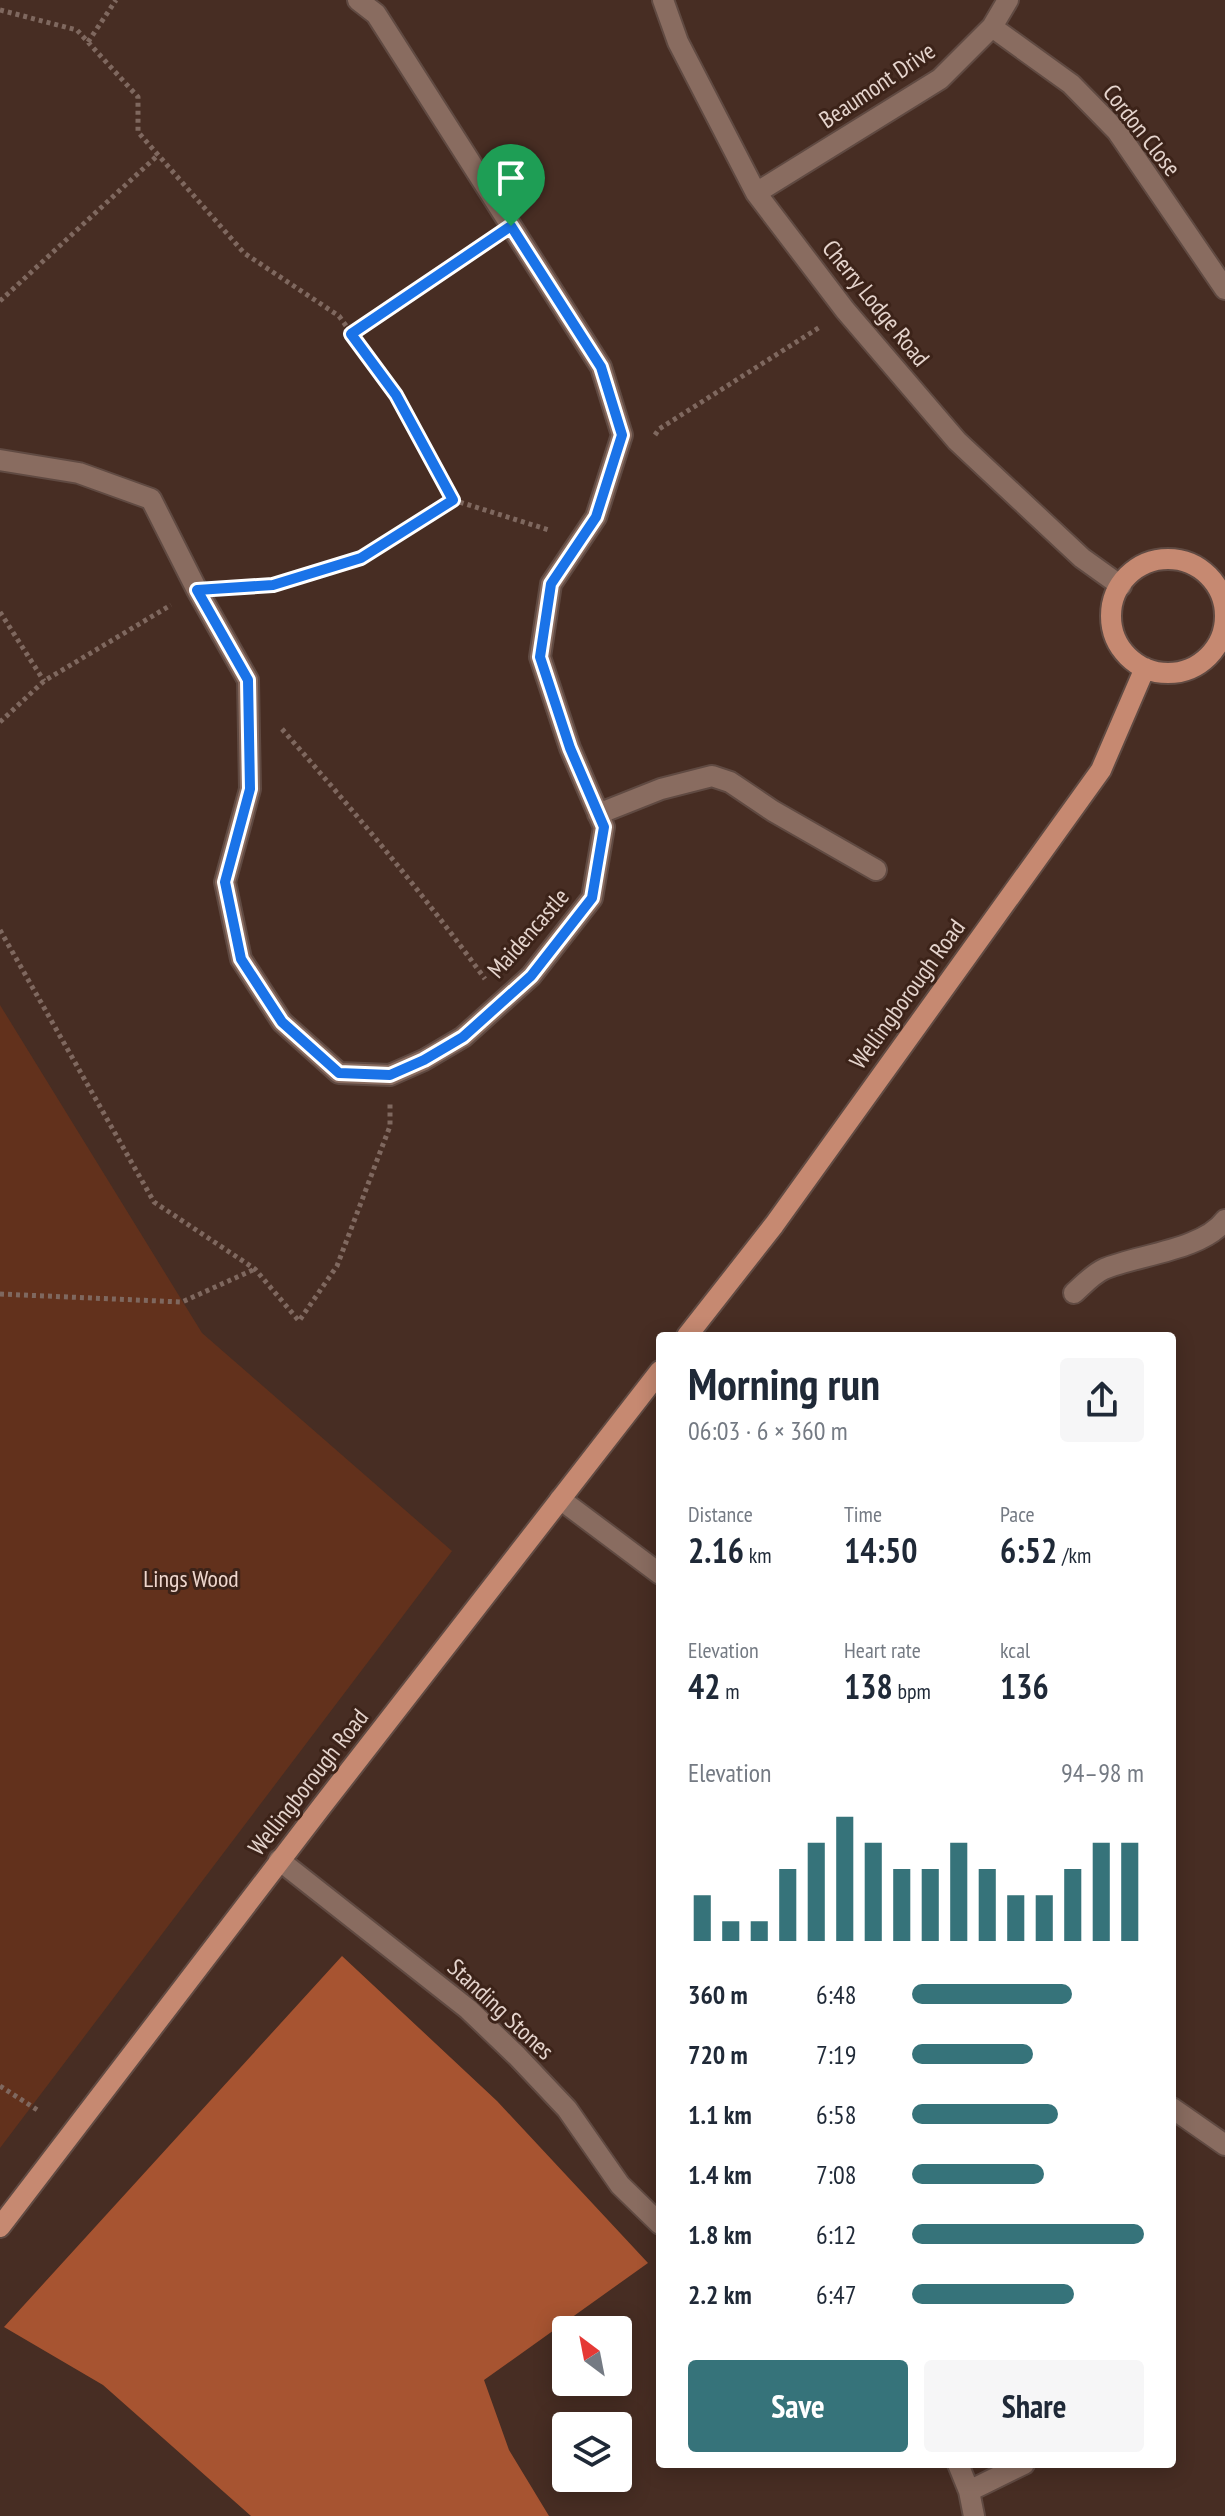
<!DOCTYPE html>
<meta charset="utf-8">
<style>
:root{--surface:#fff;--page:#f6f6f7;--text:#1f2937;--muted:#747a83;--accent:#36737a}
body{margin:0;font-family:"PT Sans Narrow",sans-serif;background:var(--page);color:var(--text);height:100vh;display:flex;flex-direction:column;font-size:30px;white-space:nowrap}
*{box-sizing:border-box;margin:0}
p{font-size:26px;color:var(--muted)}
.icon{flex:none;width:44px;height:44px;fill:none;stroke:currentColor;stroke-width:2;stroke-linecap:round;stroke-linejoin:round}
.map{position:relative;flex:1;overflow:hidden}
.drawer{position:absolute;left:656px;top:1332px;width:520px;height:1136px;display:flex;flex-direction:column;background:var(--surface);border-radius:8px;box-shadow:0 4px 20px #0003}
.drawer>*{flex:none}
.needle{width:52px;rotate:328deg}
.fabs{position:absolute;left:552px;top:2316px;display:grid;gap:16px}
.fabs a{display:grid;place-items:center;width:80px;height:80px;border-radius:8px;background:var(--surface);box-shadow:0 4px 20px #0003;font-size:40px}
.pin{position:absolute;display:grid;place-items:center;width:68px;height:68px;color:#fff;margin:-82px -34px;border-radius:50% 50% 50% 0;rotate:-45deg;box-shadow:0 0 8px #0007}
.pin .icon{rotate:45deg}
.round{display:grid;place-items:center;flex:none;width:84px;height:84px;border-radius:8px;background:var(--page)}
.summary{display:flex;align-items:center;justify-content:space-between;height:136px;padding:0 32px}
h1{font-size:44px;font-weight:700;line-height:60px}
.figures{display:grid;grid-template-columns:repeat(3,1fr);gap:12px;height:136px;padding:8px 32px}
.figures div{display:grid;align-content:center}
.figures b{font-size:34px;font-weight:700}
.figures small{font-size:22px;font-weight:400}
.figures p{font-size:22px}
.chart{height:224px;padding:16px 32px}
.chart p{display:flex;justify-content:space-between}
.chart svg{width:100%;height:144px;margin-top:8px;stroke:var(--accent);stroke-width:6}
.action{display:flex;gap:16px;margin-top:auto;padding:16px 32px}
.action a{flex:1;height:92px;border-radius:8px;background:var(--accent);color:#fff;font-size:32px;font-weight:700;line-height:92px;text-align:center}
.action a+a{background:var(--page);color:var(--text)}
ul{padding:0 32px;list-style:none;font-size:26px}
li{display:grid;grid-template-columns:128px 96px 1fr;align-items:center;height:60px}
li i{height:20px;border-radius:10px;background:var(--accent)}
.map>svg:first-child{display:block}
.green{fill:#62311c}
.forest{fill:#a75431}
.lines{fill:none;stroke-linecap:round;stroke-linejoin:round}
.minor-casing{stroke:#604a42;stroke-width:24}
.major-casing{stroke:#604a42;stroke-width:24}
.path{stroke:#7f685f;stroke-width:5;stroke-dasharray:4 4;stroke-linecap:butt}
.minor{stroke:#896c60;stroke-width:20}
.major{stroke:#c68971;stroke-width:20}
.route-casing{stroke:#fff;stroke-width:16}
.route{stroke:#1a73e8;stroke-width:10}
.labels{text-anchor:middle;dominant-baseline:central;stroke-width:6;stroke-linejoin:round;paint-order:stroke}
.street-label{font-size:24px;fill:#e5d4cd;stroke:#3c2319}
.park-label{font-size:24px;fill:#efd7ce;stroke:#3c2319}
</style>
<div class="map">
<svg width="1225" height="2516" viewBox="0 0 1225 2516">
<rect width="100%" height="100%" fill="#472d23"/>
<path class="green" d="M 0,1005 L 202,1333 L 452,1551 L 0,2148 Z"/>
<path class="forest" d="M 342,1956 L 497,2101 L 648,2263 L 484,2380 L 509,2450 L 549,2516 L 251,2516 L 103,2385 L 4,2327 Z"/>
<g class="lines">
<g class="minor-casing">
<path id="minor" d="M 663,0 L 678,42 L 756,193 L 845,310 L 957,441 L 1082,558 L 1121,586
M 992,27 L 1071,84 L 1117,131 L 1225,289
M 756,193 L 940,79 L 992,27 L 1008,0
M 0,460 L 79,473 L 151,499 L 197,590 L 248,680 L 250,789 L 225,882 L 241,959 L 282,1022 L 339,1073 L 390,1075 L 424,1060 L 463,1037 L 531,976 L 592,898 L 604,827 L 570,748 L 540,657 L 551,584 L 596,517 L 622,435 L 601,367 L 376,14 L 358,0
M 598,814 L 661,789 L 712,776 L 730,782 L 773,811 L 876,870
M 1074,1293 C 1083,1285 1093,1274 1104,1269 C 1137,1255 1203,1250 1225,1220
M 560,1499 L 660,1574
M 279,1860 L 468,2009 L 517,2056 L 567,2109 L 620,2185 L 660,2224
M 1172,2108 L 1225,2145
M 958,2464 L 969,2491 L 974,2516
M 969,2491 L 1024,2464"/>
</g>
<g class="major-casing">
<path id="major" d="M1111 616a57 57 0 1 1 114 0a57 57 0 1 1-114 0Z
M 687,1336 L 774,1225 L 1101,770 L 1145,668
M 0,2227 L 322,1806 L 660,1371"/>
</g>
<path class="path" d="M 0,10 L 77,30 L 138,97 L 138,132 L 244,253 L 339,316 L 396,395 L 453,500
M 88,42 L 116,0
M 0,301 L 158,155
M 351,334 L 487,242
M 655,435 L 659,429 L 820,327
M 233,588 L 273,585 L 361,558 L 453,500 L 549,530
M 0,612 L 44,681
M 0,722 L 44,681 L 171,605
M 282,729 C 353,810 422,892 485,979
M 0,930 L 154,1202 L 255,1269 L 299,1321 L 337,1266 L 390,1126 L 390,1104
M 0,1294 L 182,1302 L 255,1269
M 0,2086 L 39,2111"/>
<use href="#minor" class="minor"/>
<use href="#major" class="major"/>
</g>
<g class="lines">
<g class="route-casing">
<path id="route" d="M 511,226 L 601,367 L 622,435 L 596,517 L 551,584 L 540,657 L 570,748 L 604,827 L 592,898 L 531,976 L 463,1037 L 424,1060 L 390,1075 L 339,1073 L 282,1022 L 241,959 L 225,882 L 250,789 L 248,680 L 197,590 L 273,585 L 361,558 L 453,500 L 396,395 L 351,334 Z"/>
</g>
<use href="#route" class="route"/>
</g>
<g class="labels">
<g class="street-label">
<text transform="translate(877 85) rotate(-34)">Beaumont Drive</text>
<text transform="translate(1142 130) rotate(52)">Cordon Close</text>
<text transform="translate(876 303) rotate(51)">Cherry Lodge Road</text>
<text transform="translate(528 933) rotate(-49)">Maidencastle</text>
<text transform="translate(907 994) rotate(-54)">Wellingborough Road</text>
<text transform="translate(308 1782) rotate(-52)">Wellingborough Road</text>
<text transform="translate(501 2009) rotate(43)">Standing Stones</text>
</g>
<g class="park-label">
<text x="191" y="1578">Lings Wood</text>
</g>
</g>
</svg>
<div class="fabs">
<a><svg class="needle" viewBox="-14 -14 28 28"><path d="M0-13l5 13h-10z" fill="#e53935"/><path d="M0 13l5-13h-10z" fill="#747a83"/></svg></a>
<a><svg class="icon" aria-label="layers" viewBox="0 0 24 24"><path d="M12 4l9 5-9 5-9-5zM3 14l9 5 9-5"/></svg></a>
</div>
<div class="pin" style="left:511px;top:226px;background:#1e9e55"><svg class="icon" aria-label="arrive" viewBox="0 0 24 24"><path d="M6 21V4h12l-3 4 3 4H6"/></svg></div>
<section class="drawer">
<div class="summary"><div><h1>Morning run</h1><p>06:03 · 6 × 360 m</p></div><a class="round"><svg class="icon" aria-label="share" viewBox="0 0 24 24"><path d="M12 15V3M7 8l5-5 5 5M5 13v7h14v-7"/></svg></a></div>
<div class="figures">
<div><p>Distance</p><b>2.16<small> km</small></b></div>
<div><p>Time</p><b>14:50</b></div>
<div><p>Pace</p><b>6:52<small> /km</small></b></div>
</div>
<div class="figures">
<div><p>Elevation</p><b>42<small> m</small></b></div>
<div><p>Heart rate</p><b>138<small> bpm</small></b></div>
<div><p>kcal</p><b>136</b></div>
</div>
<div class="chart"><p><span>Elevation</span>94–98 m</p>
<svg viewBox="0 0 160 44" preserveAspectRatio="none"><path d="M5 44V30M15 44V38M25 44V38M35 44V22M45 44V14M55 44V6M65 44V14M75 44V22M85 44V22M95 44V14M105 44V22M115 44V30M125 44V30M135 44V22M145 44V14M155 44V14"/></svg>
</div>
<ul>
<li><b>360 m</b>6:48<i style="width:69%"></i></li>
<li><b>720 m</b>7:19<i style="width:52%"></i></li>
<li><b>1.1 km</b>6:58<i style="width:63%"></i></li>
<li><b>1.4 km</b>7:08<i style="width:57%"></i></li>
<li><b>1.8 km</b>6:12<i style="width:100%"></i></li>
<li><b>2.2 km</b>6:47<i style="width:70%"></i></li>
</ul>
<div class="action"><a>Save</a><a>Share</a></div>
</section>
</div>
